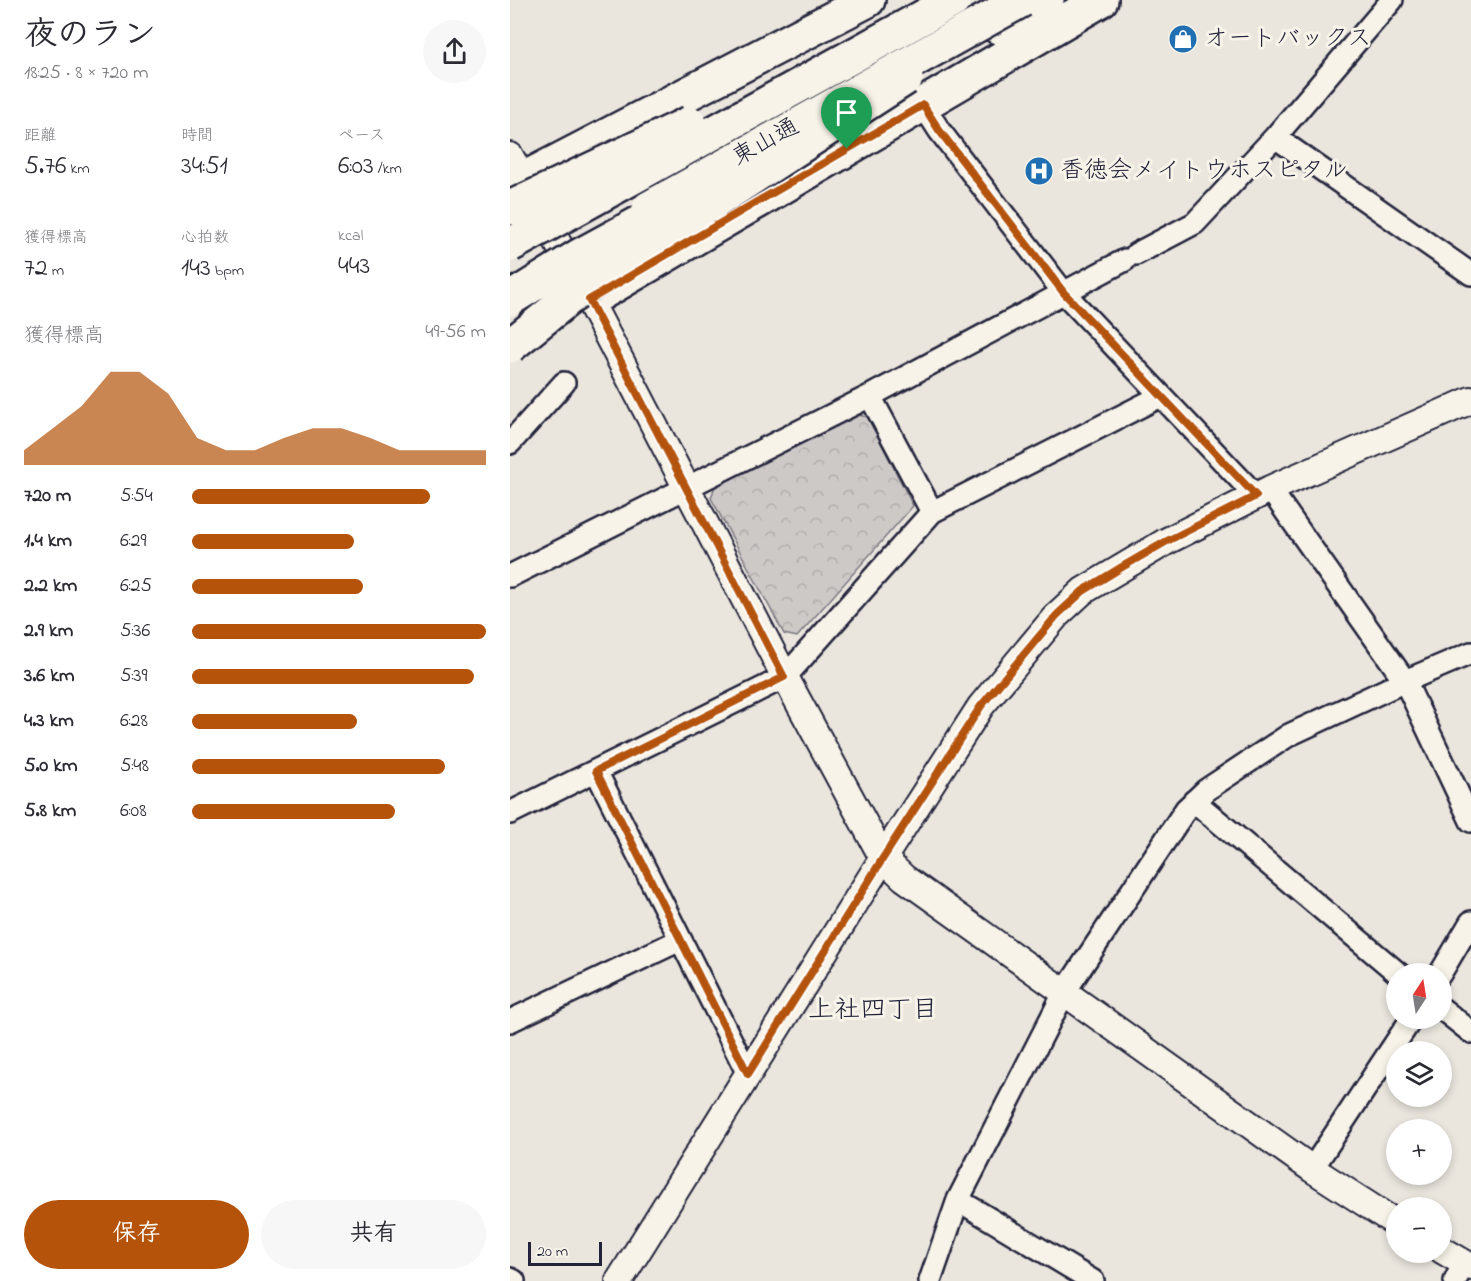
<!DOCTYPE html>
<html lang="ja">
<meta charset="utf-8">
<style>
:root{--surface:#fff;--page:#f7f7f7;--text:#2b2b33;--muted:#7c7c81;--accent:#b45309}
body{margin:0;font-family:"Indie Flower","Klee One",sans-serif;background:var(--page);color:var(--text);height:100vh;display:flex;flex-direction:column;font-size:22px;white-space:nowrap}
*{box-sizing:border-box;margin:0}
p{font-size:20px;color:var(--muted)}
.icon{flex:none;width:33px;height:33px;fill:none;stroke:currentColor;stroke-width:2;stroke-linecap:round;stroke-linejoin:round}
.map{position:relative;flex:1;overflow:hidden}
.drawer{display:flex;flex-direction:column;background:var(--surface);width:510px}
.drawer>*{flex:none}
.needle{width:39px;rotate:12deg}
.tools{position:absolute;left:876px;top:963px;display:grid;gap:12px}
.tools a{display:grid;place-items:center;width:66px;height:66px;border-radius:50%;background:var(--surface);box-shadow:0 3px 9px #0003;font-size:30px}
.scale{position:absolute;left:18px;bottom:15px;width:74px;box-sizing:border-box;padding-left:6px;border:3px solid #22223b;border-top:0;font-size:16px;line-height:21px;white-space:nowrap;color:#22223b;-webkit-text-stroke:4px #f7f3e8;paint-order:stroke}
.pin{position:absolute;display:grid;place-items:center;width:51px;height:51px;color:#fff;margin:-62px -26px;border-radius:50% 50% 50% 0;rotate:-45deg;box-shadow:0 0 6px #0007}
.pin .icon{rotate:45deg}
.round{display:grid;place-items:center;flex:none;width:63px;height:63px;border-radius:32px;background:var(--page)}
.head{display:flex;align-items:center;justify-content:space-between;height:102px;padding:0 24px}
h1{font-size:33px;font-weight:600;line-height:45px}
.metrics{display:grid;grid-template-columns:repeat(3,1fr);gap:9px;height:102px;padding:6px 24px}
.metrics div{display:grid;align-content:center}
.metrics b{font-size:26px;font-weight:600}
.metrics small{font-size:16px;font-weight:400}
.metrics p{font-size:16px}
.chart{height:168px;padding:12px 24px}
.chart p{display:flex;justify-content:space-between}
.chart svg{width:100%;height:108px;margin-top:6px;fill:var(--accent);opacity:.7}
.cta{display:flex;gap:12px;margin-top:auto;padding:12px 24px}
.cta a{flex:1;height:69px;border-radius:36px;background:var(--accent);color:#fff;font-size:24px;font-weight:600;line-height:69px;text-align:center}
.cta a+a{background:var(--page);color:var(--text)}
ul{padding:0 24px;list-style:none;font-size:20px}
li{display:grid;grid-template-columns:96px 72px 1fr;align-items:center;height:45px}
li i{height:15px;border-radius:8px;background:var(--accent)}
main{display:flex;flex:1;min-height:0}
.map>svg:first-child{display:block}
.park{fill:url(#park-crowns);stroke:#787680;stroke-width:1.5}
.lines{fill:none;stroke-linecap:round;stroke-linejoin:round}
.minor-casing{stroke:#22223b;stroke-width:26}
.tertiary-casing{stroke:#22223b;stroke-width:30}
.primary-casing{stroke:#22223b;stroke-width:38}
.motorway-casing{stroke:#22223b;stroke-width:38}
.minor{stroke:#f7f3e8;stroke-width:21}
.tertiary{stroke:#f7f3e8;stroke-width:26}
.primary{stroke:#f7f3e8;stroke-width:33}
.motorway{stroke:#f7f3e8;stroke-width:33}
.primary-bridge-casing{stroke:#22223b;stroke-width:38;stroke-linecap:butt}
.motorway-bridge-casing{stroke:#22223b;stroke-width:38;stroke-linecap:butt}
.primary-bridge{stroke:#f7f3e8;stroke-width:33}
.motorway-bridge{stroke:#f7f3e8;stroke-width:33}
.route-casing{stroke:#fff;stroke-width:12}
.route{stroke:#b45309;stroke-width:8}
.labels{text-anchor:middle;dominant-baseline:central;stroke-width:6;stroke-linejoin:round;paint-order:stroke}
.poi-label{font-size:24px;fill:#22223b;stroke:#f7f3e8;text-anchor:start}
.street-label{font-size:24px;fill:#22223b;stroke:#f7f3e8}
.neighbourhood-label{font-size:26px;fill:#22223b;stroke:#f7f3e8}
</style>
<main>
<section class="drawer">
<div class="head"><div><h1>夜のラン</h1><p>18:25 · 8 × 720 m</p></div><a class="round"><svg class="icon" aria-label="share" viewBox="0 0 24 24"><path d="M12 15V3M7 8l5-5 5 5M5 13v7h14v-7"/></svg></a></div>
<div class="metrics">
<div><p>距離</p><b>5.76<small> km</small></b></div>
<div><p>時間</p><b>34:51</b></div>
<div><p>ペース</p><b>6:03<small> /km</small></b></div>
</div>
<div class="metrics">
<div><p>獲得標高</p><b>72<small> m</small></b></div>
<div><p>心拍数</p><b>143<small> bpm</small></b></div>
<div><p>kcal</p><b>443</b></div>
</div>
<div class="chart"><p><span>獲得標高</span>49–56 m</p>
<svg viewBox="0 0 160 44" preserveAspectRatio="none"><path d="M0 44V38L10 29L20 20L30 6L40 6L50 15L60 33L70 38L80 38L90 33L100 29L110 29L120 33L130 38L140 38L150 38L160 38V44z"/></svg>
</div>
<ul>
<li><b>720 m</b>5:54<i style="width:81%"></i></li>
<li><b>1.4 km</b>6:29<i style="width:55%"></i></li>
<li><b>2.2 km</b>6:25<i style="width:58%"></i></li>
<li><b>2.9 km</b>5:36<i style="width:100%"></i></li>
<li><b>3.6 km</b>5:39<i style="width:96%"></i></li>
<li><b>4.3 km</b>6:28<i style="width:56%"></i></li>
<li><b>5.0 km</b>5:48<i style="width:86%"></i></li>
<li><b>5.8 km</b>6:08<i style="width:69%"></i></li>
</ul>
<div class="cta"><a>保存</a><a>共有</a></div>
</section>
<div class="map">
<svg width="961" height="1281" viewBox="0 0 961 1281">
<defs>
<pattern id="park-crowns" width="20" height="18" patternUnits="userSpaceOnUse" patternTransform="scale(1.5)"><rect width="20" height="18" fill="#cdc9c6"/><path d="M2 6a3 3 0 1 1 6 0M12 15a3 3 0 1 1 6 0" fill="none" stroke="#b0acab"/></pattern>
</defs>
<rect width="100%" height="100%" fill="#eae6de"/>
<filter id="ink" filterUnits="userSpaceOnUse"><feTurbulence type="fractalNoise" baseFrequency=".0167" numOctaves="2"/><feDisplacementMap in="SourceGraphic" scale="12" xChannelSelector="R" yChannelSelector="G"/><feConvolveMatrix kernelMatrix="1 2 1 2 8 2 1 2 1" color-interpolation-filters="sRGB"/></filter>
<g filter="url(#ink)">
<path class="park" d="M 348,415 L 358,417 L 403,506 L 287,637 L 274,634 L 201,498 L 205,486 Z"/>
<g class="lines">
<g class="minor-casing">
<path id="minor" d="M 413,105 L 429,130 L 554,293 L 746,496
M 765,137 L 961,274
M 626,254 L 685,223 L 765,137 L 882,0
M 360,396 L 422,512
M 0,443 L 54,383
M 760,489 L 895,681 L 961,821
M 0,576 L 360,396 L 615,260
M 86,771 L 238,1074
M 684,801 L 889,974
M 0,813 L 275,677 L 422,512 L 651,396
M 930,974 L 961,922
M 932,1009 L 961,1032
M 0,1021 L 170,940
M 802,1169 L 902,1018
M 448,1200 L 583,1281
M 0,1279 L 4,1281
M 420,1281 L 448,1200 L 554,993 L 676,809 L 696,790 L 779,735 L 895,681 L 961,653
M 945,1281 L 954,1263"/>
</g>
<g class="tertiary-casing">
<path id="tertiary" d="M 0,156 L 79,300 L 275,677 L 373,858 L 394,878 L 802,1169 L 886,1223
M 932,1250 L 961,1267
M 109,1281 L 373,858 L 471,706 L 547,615 L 573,591 L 657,541 L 760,489 L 961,400"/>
</g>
<g class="primary-casing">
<path id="primary" d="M 0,186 L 358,0
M 81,299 L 591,0"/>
</g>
<g class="motorway-casing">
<path id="motorway" d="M 488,27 L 537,0"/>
</g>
<use href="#minor" class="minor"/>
<use href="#tertiary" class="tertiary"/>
<use href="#primary" class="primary"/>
<use href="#motorway" class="motorway"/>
<g class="primary-bridge-casing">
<path id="primary-bridge" d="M 139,208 L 512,0"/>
</g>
<g class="motorway-bridge-casing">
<path id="motorway-bridge" d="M 0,208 L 180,123
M 0,245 L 444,0
M 0,299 L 69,256 L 170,201
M 0,346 L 58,299 L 110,263 L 396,78"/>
</g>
<use href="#primary-bridge" class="primary-bridge"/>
<use href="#motorway-bridge" class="motorway-bridge"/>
</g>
</g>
<g class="lines" filter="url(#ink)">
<g class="route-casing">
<path id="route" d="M 413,105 L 429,130 L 554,293 L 746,496 L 657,541 L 612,567 L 573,591 L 547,615 L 471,706 L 373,858 L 238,1074 L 86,771 L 274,677 L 79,300 Z"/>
</g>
<use href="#route" class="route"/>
</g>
<defs>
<g id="shop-disc" transform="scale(1.5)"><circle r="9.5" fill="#1f6fb2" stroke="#f7f3e8"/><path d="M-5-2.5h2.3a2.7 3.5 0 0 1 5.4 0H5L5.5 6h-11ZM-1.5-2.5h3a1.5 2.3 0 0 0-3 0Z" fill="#fff"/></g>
<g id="hospital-disc" transform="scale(1.5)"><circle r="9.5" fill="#1f6fb2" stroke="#f7f3e8"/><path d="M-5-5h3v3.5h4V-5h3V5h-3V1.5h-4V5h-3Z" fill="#fff"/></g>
</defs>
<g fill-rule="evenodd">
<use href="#shop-disc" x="673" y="39"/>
<use href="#hospital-disc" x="529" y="171"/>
</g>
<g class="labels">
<g class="poi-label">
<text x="694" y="39">オートバックス</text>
<text x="550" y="171">香徳会メイトウホスピタル</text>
</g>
<g class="street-label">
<text transform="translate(256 143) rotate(-29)">東山通</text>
</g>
<g class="neighbourhood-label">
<text x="363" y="1011">上社四丁目</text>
</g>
</g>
</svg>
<div class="tools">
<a><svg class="needle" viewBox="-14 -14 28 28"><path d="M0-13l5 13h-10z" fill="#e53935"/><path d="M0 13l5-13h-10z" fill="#7c7c81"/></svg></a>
<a><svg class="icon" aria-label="layers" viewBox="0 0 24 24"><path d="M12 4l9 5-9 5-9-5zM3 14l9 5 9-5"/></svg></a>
<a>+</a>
<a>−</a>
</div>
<div class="scale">20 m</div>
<div class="pin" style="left:337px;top:149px;background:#1e9e55"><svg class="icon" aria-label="arrive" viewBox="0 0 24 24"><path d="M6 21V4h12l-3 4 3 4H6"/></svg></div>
</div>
</main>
